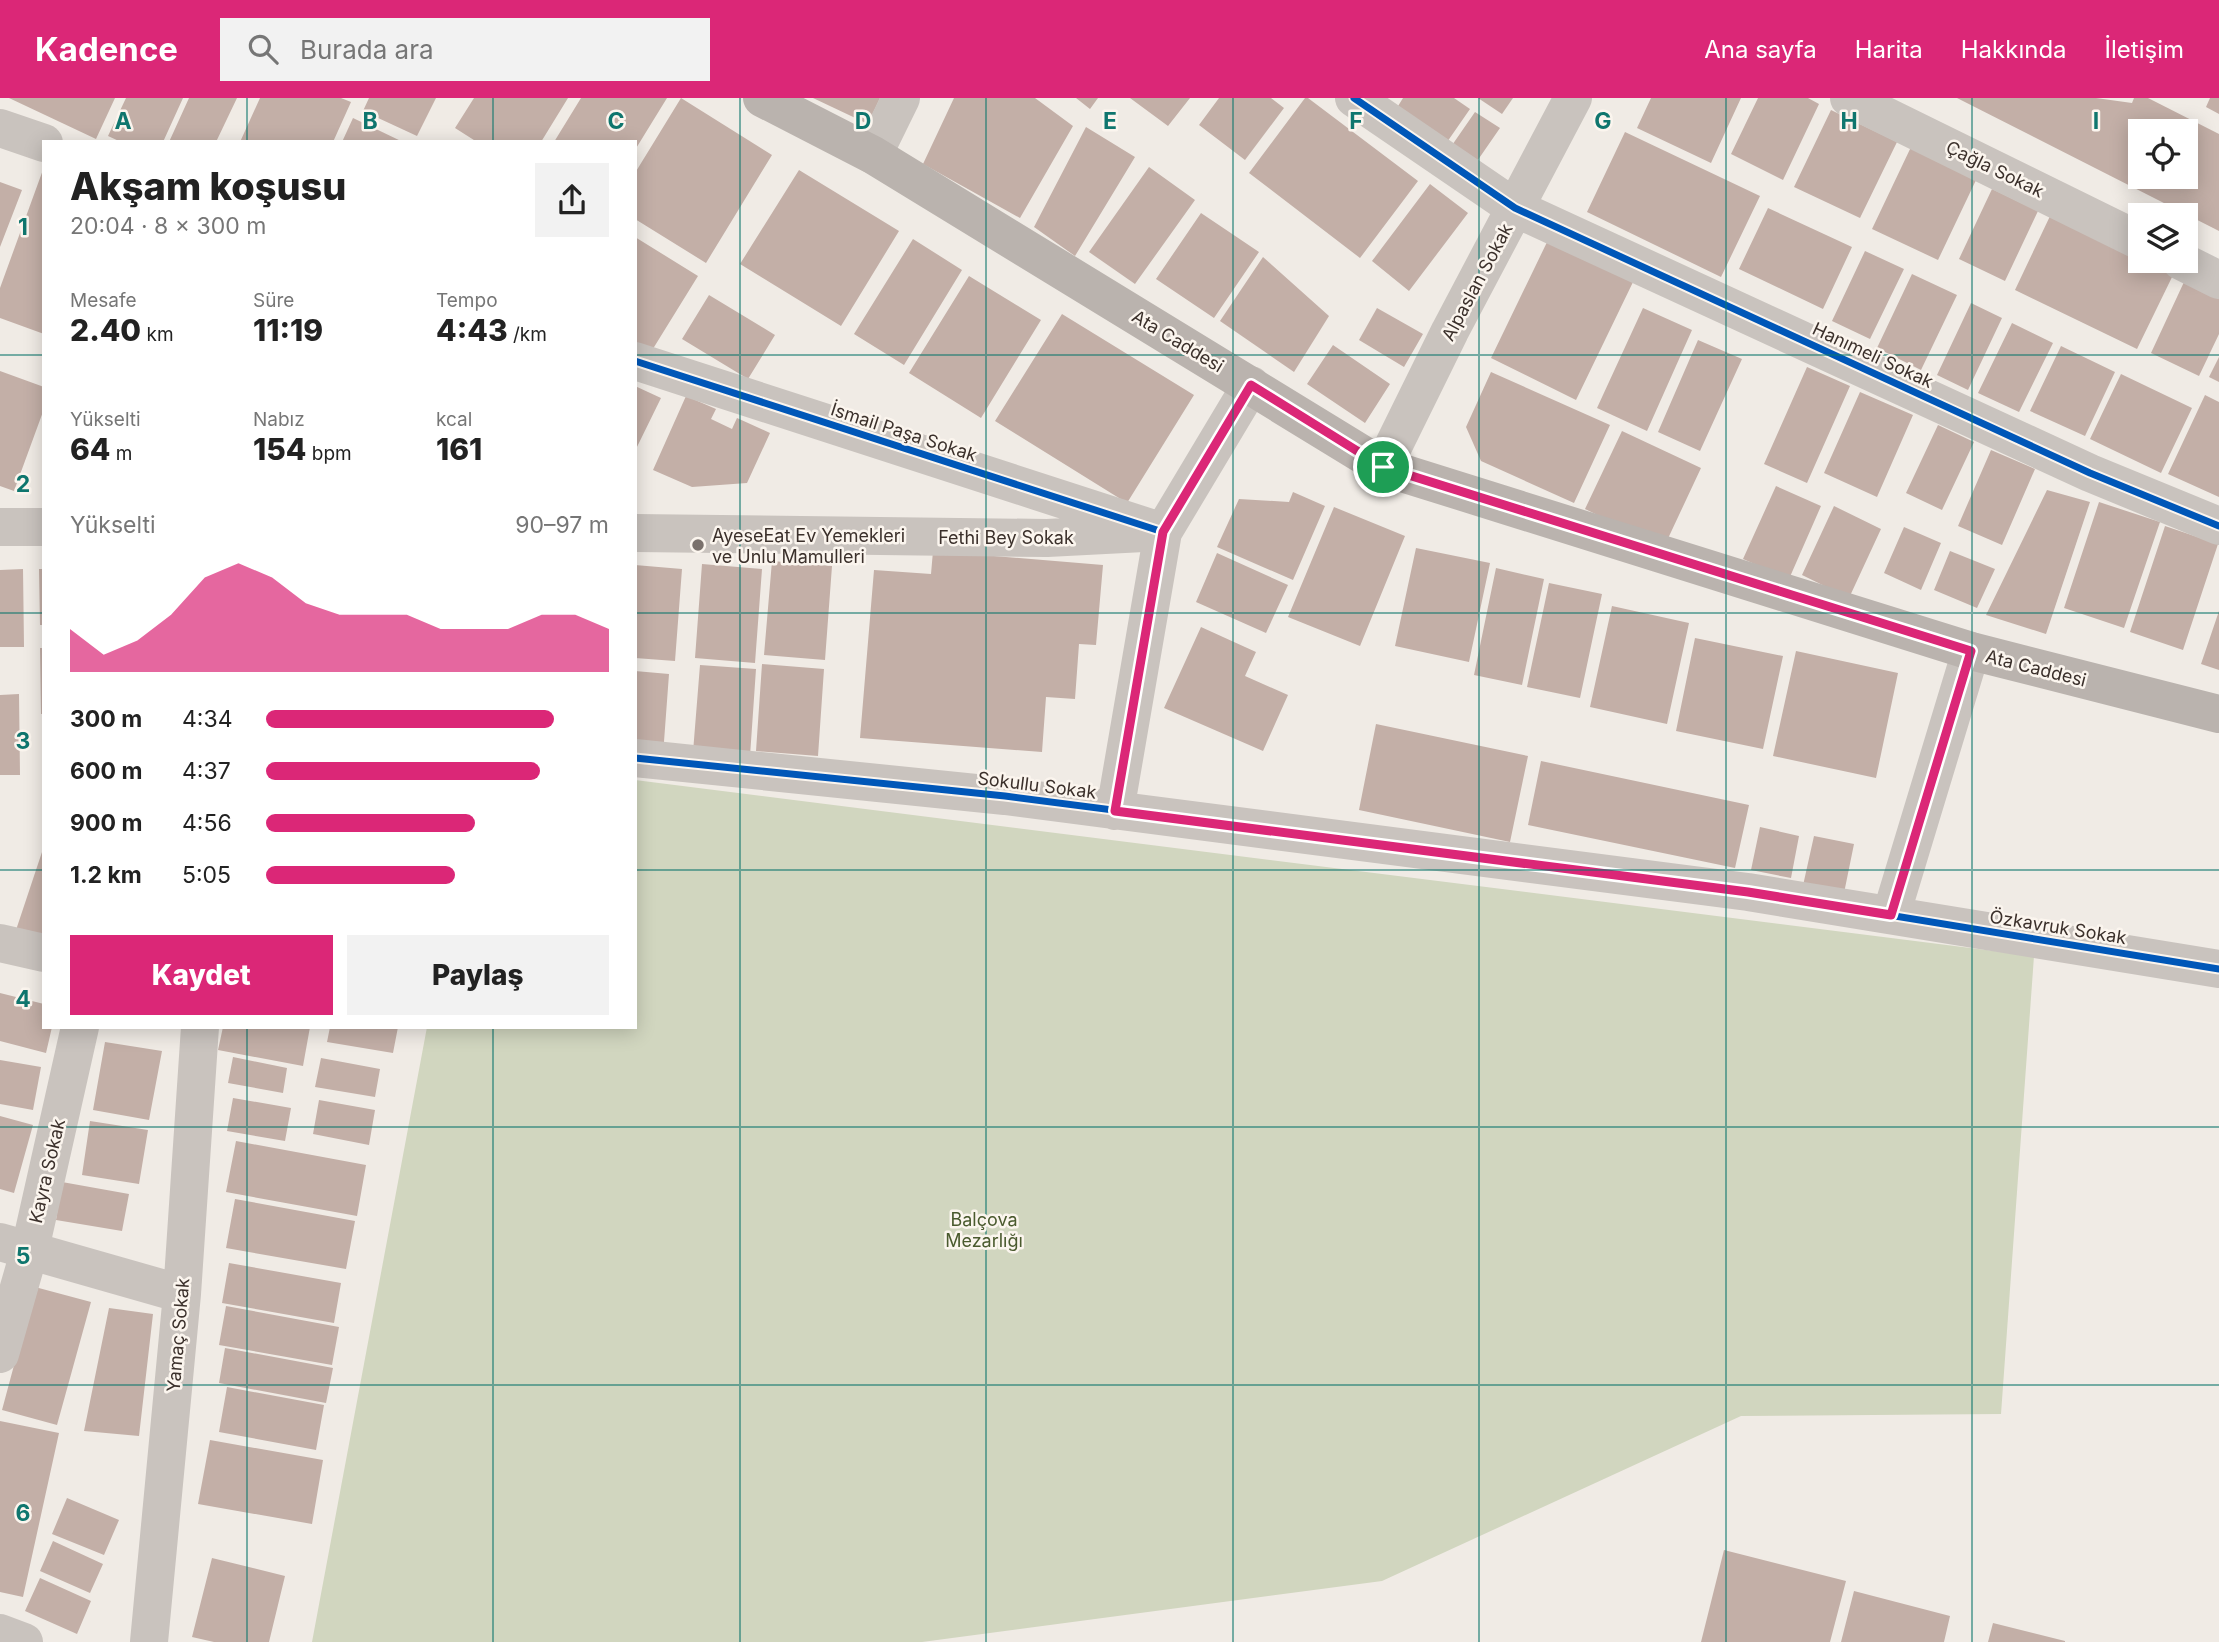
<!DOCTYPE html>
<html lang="tr">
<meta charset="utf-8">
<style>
:root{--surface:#fff;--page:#f2f2f2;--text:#222;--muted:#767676;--accent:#db2777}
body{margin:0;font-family:Inter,sans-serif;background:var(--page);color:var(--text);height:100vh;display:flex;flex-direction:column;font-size:26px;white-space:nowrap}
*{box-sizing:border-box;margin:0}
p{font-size:23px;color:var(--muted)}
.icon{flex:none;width:38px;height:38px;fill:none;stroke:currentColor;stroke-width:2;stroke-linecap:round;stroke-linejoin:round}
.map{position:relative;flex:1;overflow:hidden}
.side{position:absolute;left:42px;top:42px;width:595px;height:889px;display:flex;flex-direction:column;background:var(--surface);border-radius:0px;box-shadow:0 4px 18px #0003}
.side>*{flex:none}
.controls{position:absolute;left:2128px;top:21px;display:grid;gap:14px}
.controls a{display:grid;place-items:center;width:70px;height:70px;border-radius:0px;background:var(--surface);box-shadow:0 4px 18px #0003;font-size:35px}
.pin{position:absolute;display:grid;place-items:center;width:60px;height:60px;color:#fff;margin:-30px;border:4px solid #fff;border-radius:50%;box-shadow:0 2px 7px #0007}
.round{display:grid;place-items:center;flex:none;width:74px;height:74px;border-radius:0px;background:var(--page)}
.head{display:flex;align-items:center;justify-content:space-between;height:119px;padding:0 28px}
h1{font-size:38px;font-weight:800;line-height:52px}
.metrics{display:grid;grid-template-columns:repeat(3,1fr);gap:10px;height:119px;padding:7px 28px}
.metrics div{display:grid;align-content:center}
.metrics b{font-size:30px;font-weight:800}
.metrics small{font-size:19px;font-weight:400}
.metrics p{font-size:19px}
.chart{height:196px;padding:14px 28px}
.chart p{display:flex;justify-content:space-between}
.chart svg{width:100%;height:126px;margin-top:7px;fill:var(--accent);opacity:.7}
.primary-button{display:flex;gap:14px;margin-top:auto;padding:14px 28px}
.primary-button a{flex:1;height:80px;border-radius:0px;background:var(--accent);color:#fff;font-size:28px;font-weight:800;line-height:80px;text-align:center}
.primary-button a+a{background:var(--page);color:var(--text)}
ul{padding:0 28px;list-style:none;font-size:23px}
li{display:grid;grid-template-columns:112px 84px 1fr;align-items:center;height:52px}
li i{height:18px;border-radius:9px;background:var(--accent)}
header{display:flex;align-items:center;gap:42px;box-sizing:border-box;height:98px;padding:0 35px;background:var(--accent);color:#fff}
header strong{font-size:33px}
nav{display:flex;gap:38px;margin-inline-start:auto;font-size:24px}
.search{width:490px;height:63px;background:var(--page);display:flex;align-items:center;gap:18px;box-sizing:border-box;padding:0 24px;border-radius:0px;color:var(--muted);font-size:26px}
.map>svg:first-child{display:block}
.green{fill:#d1d6bf}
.building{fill:#c3afa7;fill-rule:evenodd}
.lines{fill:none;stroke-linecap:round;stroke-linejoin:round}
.minor{stroke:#c9c3be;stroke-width:38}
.secondary{stroke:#bab3ae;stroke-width:38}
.cycleway-casing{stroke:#fbf5ee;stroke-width:11}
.cycleway{stroke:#0057b8;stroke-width:7}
.route-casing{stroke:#fff;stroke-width:14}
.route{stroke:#db2777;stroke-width:9}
.grid{fill:none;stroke:#0f766e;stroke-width:2;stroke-opacity:0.55}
.poi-dot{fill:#7a716c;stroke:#fbf5ee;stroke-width:2.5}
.labels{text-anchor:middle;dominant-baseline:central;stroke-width:5;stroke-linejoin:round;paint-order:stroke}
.street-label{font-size:18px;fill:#3b302b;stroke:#fbf5ee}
.poi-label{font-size:18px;fill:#3b302b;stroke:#fbf5ee;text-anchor:start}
.park-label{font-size:18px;fill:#4a5a2e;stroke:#fbf5ee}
.grid-label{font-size:23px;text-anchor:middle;font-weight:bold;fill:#0f766e;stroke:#fbf5ee;stroke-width:5;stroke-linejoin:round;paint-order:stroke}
</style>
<header>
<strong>Kadence</strong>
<div class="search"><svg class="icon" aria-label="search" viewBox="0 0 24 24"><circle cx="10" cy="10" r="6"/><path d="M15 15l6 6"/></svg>Burada ara</div>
<nav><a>Ana sayfa</a><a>Harita</a><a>Hakkında</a><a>İletişim</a></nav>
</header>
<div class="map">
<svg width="2219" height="1544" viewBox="0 0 2219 1544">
<rect width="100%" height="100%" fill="#f0ebe5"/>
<path class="green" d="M 635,682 L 2034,858 L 2001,1316 L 1741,1318 L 1382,1483 L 922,1544 L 312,1544 L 427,929 L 635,929 Z"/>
<path class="building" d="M 9,0 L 115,0 L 96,41 Z
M 126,0 L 183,0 L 163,44 L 121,44 L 108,38 Z
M 189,0 L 237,0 L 216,44 L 169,44 Z
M 260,0 L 341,0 L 351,4 L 333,44 L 240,44 Z
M 369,0 L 436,0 L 417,38 L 363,13 Z
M 474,0 L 568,0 L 541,44 L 477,44 L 455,30 Z
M 581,0 L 667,0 L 635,52 L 635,44 L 554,44 Z
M 681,0 L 772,57 L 706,165 L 635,121 L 635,75 Z
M 813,0 L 880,0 L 868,26 Z
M 954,0 L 1035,0 L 1073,28 L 1020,120 L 923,66 Z
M 1076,0 L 1098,0 L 1090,11 Z
M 1130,0 L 1190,0 L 1168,28 Z
M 1219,0 L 1271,0 L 1284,10 L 1245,62 L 1199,27 Z
M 1305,0 L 1308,0 L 1418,83 L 1360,160 L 1249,75 Z
M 1403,0 L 1454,0 L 1470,11 L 1445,47 L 1395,13 Z
M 1478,0 L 1513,0 L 1502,16 Z
M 1651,0 L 1741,0 L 1711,65 L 1637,30 Z
M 1758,0 L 1808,0 L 1819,6 L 1783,82 L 1731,56 Z
M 1957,0 L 2096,0 L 2132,5 L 2134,0 L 2148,0 L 2219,36 L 2219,133 ZM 2140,33 L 2186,33 L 2186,79 L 2140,79 Z
M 2210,0 L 2219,0 L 2219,16 L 2206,9 Z
M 1831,12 L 1897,44 L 1860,120 L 1794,89 Z
M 1475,14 L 1500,30 L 1473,69 L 1448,53 Z
M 353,20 L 403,44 L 342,44 Z
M 1086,29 L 1135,59 L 1075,158 L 1034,129 Z
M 1625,34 L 1760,98 L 1721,179 L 1587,114 Z
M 1911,49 L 1977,80 L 1938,162 L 1872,131 Z
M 44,69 L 44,236 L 0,220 L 0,190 Z
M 1149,69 L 1195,102 L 1135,186 L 1089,154 Z
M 799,72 L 899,133 L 841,228 L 740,166 Z
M 0,84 L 22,92 L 0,149 Z
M 1430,86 L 1468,115 L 1409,193 L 1372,163 Z
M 1992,91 L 2038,113 L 2005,183 L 1959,161 Z
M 1768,110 L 1852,149 L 1823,211 L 1739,171 Z
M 1201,115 L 1259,154 L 1214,220 L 1156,181 Z
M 2051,116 L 2140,159 L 2140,163 L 2149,163 L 2174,175 L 2137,251 L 2015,192 Z
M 635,139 L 698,178 L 651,254 L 635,244 Z
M 1549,140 L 1634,182 L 1576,302 L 1491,260 Z
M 913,141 L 962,172 L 904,267 L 854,236 Z
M 1865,153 L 1904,171 L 1870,241 L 1832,223 Z
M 1263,159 L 1329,218 L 1294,274 L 1220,223 Z
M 1912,176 L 1957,197 L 1921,272 L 1877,250 Z
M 969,178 L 1041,222 L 981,320 L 909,275 Z
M 2184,184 L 2219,201 L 2219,236 L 2199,278 L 2151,255 Z
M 709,197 L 775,237 L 748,281 L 682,241 Z
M 1971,205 L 2002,220 L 1968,292 L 1937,277 Z
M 1377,210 L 1423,236 L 1404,269 L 1359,242 Z
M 1643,210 L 1692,232 L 1647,333 L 1597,310 Z
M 1062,216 L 1194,297 L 1127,405 L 995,323 Z
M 2012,225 L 2053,245 L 2019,314 L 1978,295 Z
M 1698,242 L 1742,261 L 1700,353 L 1658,334 Z
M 1333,247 L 1390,286 L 1365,325 L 1307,286 Z
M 2061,248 L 2115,274 L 2085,338 L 2030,313 Z
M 2219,259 L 2219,284 L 2209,279 Z
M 1807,269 L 1850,288 L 1807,385 L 1764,366 Z
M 0,273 L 44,289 L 44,311 L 14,393 L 0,388 Z
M 1491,274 L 1610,327 L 1574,405 L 1481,363 L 1466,329 Z
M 2121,276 L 2192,310 L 2161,375 L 2090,341 Z
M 635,288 L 661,300 L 635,353 Z
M 1860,294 L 1913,317 L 1877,399 L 1824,375 Z
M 2205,297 L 2219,304 L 2219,399 L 2168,376 Z
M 686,298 L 716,311 L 711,321 L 732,331 L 737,320 L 770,335 L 747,385 L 692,389 L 653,372 Z
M 1938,327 L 1974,344 L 1942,412 L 1906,395 Z
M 1622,333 L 1701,370 L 1664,449 L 1585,411 Z
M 1991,352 L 2035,371 L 2002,447 L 1958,428 Z
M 1776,388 L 1821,408 L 1789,481 L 1743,461 Z
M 2047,392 L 2090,404 L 2046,536 L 1986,517 Z
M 1293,394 L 1325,408 L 1293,482 L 1217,449 L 1239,401 L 1289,404 Z
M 2099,404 L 2160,424 L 2124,530 L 2064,510 Z
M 1834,408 L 1881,431 L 1849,500 L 1802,477 Z
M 1334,409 L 1405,438 L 1360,548 L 1288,519 Z
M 2165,428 L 2218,446 L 2183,552 L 2130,534 Z
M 1904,429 L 1941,445 L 1921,492 L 1884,475 Z
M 1416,450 L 1490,465 L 1469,564 L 1395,548 Z
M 933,453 L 1103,467 L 1096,547 L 1079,546 L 1075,601 L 1046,599 L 1042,654 L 860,640 L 874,472 L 931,476 Z
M 1950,453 L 1995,471 L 1977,510 L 1934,492 Z
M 1217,455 L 1288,487 L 1266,535 L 1196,504 Z
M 772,463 L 832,468 L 825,562 L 764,557 Z
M 702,466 L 762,471 L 755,565 L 695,560 Z
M 635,467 L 682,471 L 675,563 L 635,560 Z
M 1496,470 L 1544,481 L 1522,587 L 1474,577 Z
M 23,471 L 24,549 L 0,549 L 0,472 Z
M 39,471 L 44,471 L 44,527 L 40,527 Z
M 1549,485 L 1602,496 L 1580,600 L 1527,589 Z
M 1612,508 L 1689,525 L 1667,626 L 1590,609 Z
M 2219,513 L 2219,572 L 2201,566 Z
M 1201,529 L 1256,554 L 1245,578 L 1288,597 L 1263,653 L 1164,610 Z
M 1695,540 L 1783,558 L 1763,651 L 1676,633 Z
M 40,550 L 44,550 L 44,616 L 41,616 Z
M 1796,553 L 1898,575 L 1876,680 L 1773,658 Z
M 762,566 L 824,571 L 818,658 L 756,653 Z
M 700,567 L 756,571 L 750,658 L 693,654 Z
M 635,573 L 669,576 L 663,657 L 635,655 Z
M 19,596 L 20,677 L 0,677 L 0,597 Z
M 1376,626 L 1528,658 L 1510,744 L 1359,712 Z
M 1541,663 L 1749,707 L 1735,770 L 1528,727 Z
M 1760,729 L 1799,738 L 1791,780 L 1751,772 Z
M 1814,738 L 1854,746 L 1843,800 L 1802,792 Z
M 44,748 L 44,841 L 16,832 Z
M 0,895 L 44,906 L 44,929 L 52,929 L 46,955 L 0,943 Z
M 223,929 L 310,929 L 303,968 L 218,952 Z
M 330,929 L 398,929 L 393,955 L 327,944 Z
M 105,944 L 162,953 L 149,1022 L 93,1012 Z
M 233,959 L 287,970 L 283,995 L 228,985 Z
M 321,960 L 380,971 L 375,999 L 315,989 Z
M 0,962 L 41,969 L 33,1012 L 0,1006 Z
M 233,1000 L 291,1010 L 285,1043 L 227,1033 Z
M 319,1002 L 375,1012 L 369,1047 L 313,1036 Z
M 0,1018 L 33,1027 L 14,1095 L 0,1091 Z
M 90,1023 L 148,1032 L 139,1086 L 82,1077 Z
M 236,1043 L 366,1067 L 357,1118 L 226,1094 Z
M 62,1084 L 129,1096 L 122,1133 L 56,1122 Z
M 235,1101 L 355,1123 L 346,1171 L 226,1150 Z
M 229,1165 L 341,1185 L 334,1225 L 222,1205 Z
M 35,1189 L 91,1204 L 57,1327 L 2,1312 Z
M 226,1208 L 339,1229 L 332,1267 L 219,1247 Z
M 109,1210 L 153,1216 L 139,1338 L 84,1333 Z
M 225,1250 L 333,1270 L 326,1305 L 219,1285 Z
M 227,1289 L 324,1307 L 316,1352 L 219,1334 Z
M 0,1323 L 59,1335 L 23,1499 L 0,1494 Z
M 210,1342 L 323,1362 L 312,1426 L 198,1406 Z
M 67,1400 L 119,1422 L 104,1457 L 52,1436 Z
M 53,1443 L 103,1466 L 90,1495 L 40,1473 Z
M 1724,1452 L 1846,1483 L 1830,1544 L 1701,1544 Z
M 212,1460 L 285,1478 L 269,1544 L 214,1544 L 192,1539 Z
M 40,1480 L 91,1503 L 77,1536 L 25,1513 Z
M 1854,1493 L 1950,1518 L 1944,1544 L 1841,1544 Z
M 1993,1525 L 2065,1543 L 2065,1544 L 1988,1544 Z"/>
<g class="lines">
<path class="minor" d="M 1354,0 L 1515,110 L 2090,375 L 2219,428
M 1849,0 L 2140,143
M 0,30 L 44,45
M 873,57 L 901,0
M 2181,163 L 2219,182
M 635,263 L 1163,434 L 1115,713
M 1383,369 L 1450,233 L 1573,0
M 0,429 L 44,429
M 635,435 L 1047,440 L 1163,434 L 1251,287
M 635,660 L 1005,698 L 1748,794 L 2219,871
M 1891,817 L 1971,553
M 0,845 L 44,855
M 0,1144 L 182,1196
M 0,1256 L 30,1151 L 80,929
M 0,1535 L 24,1544
M 149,1544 L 182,1196 L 200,929"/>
<path class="secondary" d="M 762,0 L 873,57 L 1383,369 L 1971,553 L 2219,616"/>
<g class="cycleway-casing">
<path id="cycleway" d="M 1354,0 L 1515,110 L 2090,375 L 2219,428
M 635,263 L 1163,434 L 1115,713
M 635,660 L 1005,698 L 1748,794 L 2219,871"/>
</g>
<use href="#cycleway" class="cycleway"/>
</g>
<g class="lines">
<g class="route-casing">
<path id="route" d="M 1251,287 L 1383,369 L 1971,553 L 1891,817 L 1748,794 L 1115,713 L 1163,434 Z"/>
</g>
<use href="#route" class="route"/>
</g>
<path class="grid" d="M 247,0 L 247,44M 493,0 L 493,44M 740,0 L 740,1544M 986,0 L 986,1544M 1233,0 L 1233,1544M 1479,0 L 1479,1544M 1726,0 L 1726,1544M 1972,0 L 1972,1544M 0,257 L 44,257M 635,257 L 2219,257M 0,515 L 44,515M 635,515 L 2219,515M 0,772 L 44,772M 635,772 L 2219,772M 247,929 L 247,1544M 493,929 L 493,1544M 0,1029 L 2219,1029M 0,1287 L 2219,1287"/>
<circle class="poi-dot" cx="698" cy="447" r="7"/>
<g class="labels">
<g class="street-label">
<text transform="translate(1995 71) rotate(26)">Çağla Sokak</text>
<text transform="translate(1477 184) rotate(-62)">Alpaslan Sokak</text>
<text transform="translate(1178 243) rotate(31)">Ata Caddesi</text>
<text transform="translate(1873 257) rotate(25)">Hanımeli Sokak</text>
<text transform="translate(904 334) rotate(18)">İsmail Paşa Sokak</text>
<text x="1006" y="439">Fethi Bey Sokak</text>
<text transform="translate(2036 570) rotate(14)">Ata Caddesi</text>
<text transform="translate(1037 687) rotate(7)">Sokullu Sokak</text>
<text transform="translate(2058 829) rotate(9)">Özkavruk Sokak</text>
<text transform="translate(47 1073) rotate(-77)">Kayra Sokak</text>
<text transform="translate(178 1237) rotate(-85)">Yamaç Sokak</text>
</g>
<g class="poi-label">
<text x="712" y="437">AyeseEat Ev Yemekleri<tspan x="712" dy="21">ve Unlu Mamulleri</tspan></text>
</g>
<g class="park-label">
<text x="984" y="1121">Balçova<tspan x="984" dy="21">Mezarlığı</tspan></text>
</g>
</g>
<g class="grid-label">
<text x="123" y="31">A</text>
<text x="370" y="31">B</text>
<text x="616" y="31">C</text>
<text x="863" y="31">D</text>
<text x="1110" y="31">E</text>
<text x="1356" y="31">F</text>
<text x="1603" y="31">G</text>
<text x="1849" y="31">H</text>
<text x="2096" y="31">I</text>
<text x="23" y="137">1</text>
<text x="23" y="394">2</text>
<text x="23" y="651">3</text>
<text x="23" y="909">4</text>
<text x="23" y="1166">5</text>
<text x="23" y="1423">6</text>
</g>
</svg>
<div class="controls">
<a><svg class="icon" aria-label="locate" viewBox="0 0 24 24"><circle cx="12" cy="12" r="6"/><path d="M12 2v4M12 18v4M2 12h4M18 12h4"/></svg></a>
<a><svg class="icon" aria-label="layers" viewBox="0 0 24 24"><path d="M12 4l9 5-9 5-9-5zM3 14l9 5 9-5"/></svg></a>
</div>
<div class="pin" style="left:1383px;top:369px;background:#1e9e55"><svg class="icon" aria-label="arrive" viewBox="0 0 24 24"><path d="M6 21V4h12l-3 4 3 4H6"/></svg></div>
<section class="side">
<div class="head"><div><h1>Akşam koşusu</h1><p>20:04 · 8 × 300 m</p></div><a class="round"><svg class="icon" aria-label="share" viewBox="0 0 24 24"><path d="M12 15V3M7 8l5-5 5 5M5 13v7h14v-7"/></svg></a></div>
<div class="metrics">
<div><p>Mesafe</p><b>2.40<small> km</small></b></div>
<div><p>Süre</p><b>11:19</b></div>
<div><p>Tempo</p><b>4:43<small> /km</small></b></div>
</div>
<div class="metrics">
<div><p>Yükselti</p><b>64<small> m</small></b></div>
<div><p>Nabız</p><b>154<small> bpm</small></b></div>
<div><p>kcal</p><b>161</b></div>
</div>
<div class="chart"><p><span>Yükselti</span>90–97 m</p>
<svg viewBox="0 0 160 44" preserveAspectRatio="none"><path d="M0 44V29L10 38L20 33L30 24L40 11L50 6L60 11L70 20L80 24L90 24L100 24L110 29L120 29L130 29L140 24L150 24L160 29V44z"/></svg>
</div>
<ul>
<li><b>300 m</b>4:34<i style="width:84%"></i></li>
<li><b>600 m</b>4:37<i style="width:80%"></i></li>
<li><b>900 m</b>4:56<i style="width:61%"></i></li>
<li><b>1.2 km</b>5:05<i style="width:55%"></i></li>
</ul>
<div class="primary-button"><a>Kaydet</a><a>Paylaş</a></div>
</section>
</div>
